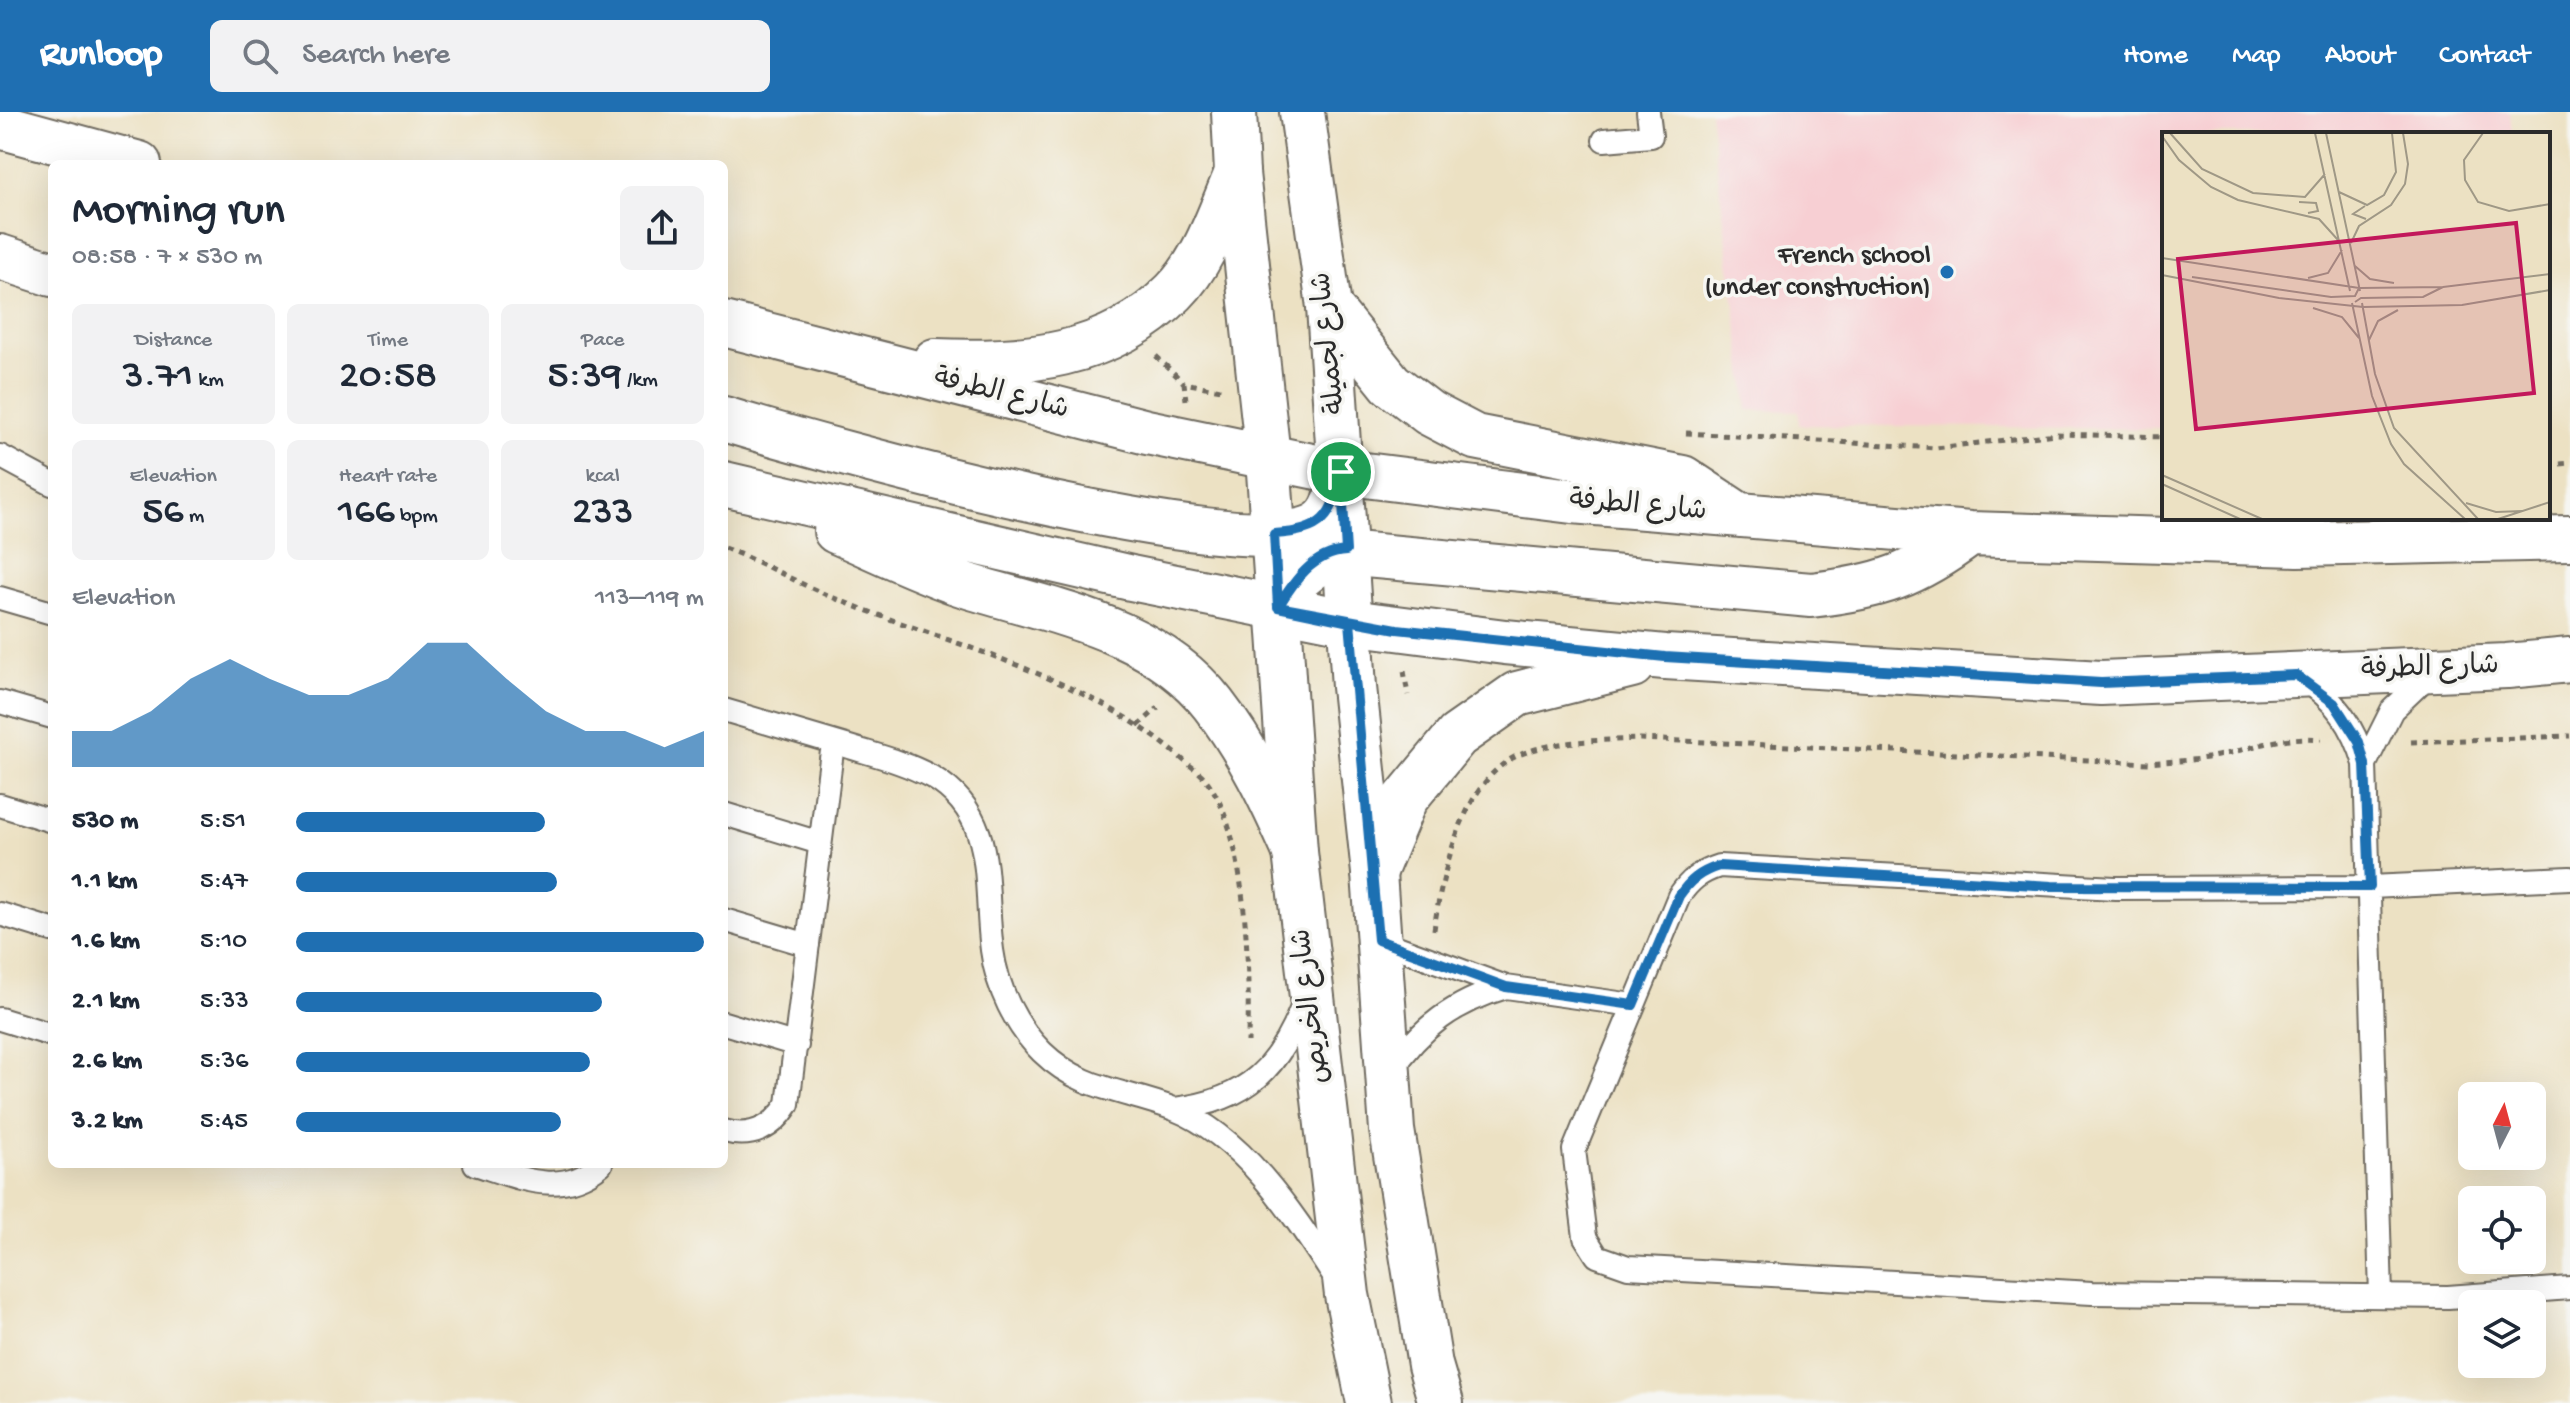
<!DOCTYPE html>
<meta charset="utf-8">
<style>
:root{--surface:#fff;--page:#f2f2f3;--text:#1f2937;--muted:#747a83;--accent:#1f6fb2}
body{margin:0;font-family:"Gochi Hand","Playpen Sans Arabic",sans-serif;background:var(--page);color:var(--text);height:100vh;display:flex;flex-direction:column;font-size:30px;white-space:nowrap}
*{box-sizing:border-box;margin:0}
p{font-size:26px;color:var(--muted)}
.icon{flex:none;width:44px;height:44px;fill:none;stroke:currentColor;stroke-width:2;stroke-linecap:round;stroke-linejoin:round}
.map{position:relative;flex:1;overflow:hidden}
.side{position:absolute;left:48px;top:48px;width:680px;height:1008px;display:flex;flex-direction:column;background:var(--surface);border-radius:12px;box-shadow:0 8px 32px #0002}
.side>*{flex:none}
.needle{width:52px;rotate:6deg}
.tools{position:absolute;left:2458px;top:970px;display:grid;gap:16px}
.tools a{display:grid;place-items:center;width:88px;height:88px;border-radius:12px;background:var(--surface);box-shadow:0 8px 32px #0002;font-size:40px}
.pin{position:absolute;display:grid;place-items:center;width:68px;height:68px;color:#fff;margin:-34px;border:4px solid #fff;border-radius:50%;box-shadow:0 2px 8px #0007}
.round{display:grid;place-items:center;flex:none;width:84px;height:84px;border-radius:12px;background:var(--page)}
.summary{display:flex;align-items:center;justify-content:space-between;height:136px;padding:0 24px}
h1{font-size:44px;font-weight:600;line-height:60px}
.stats{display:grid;grid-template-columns:repeat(3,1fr);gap:12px;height:136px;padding:8px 24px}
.stats div{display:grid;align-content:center;border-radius:12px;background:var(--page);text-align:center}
.stats b{font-size:40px;font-weight:600}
.stats small{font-size:22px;font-weight:400}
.stats p{font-size:22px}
.chart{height:224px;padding:16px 24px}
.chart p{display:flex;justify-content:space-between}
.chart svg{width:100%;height:144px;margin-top:8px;fill:var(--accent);opacity:.7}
ul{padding:0 24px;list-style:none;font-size:26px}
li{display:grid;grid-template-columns:128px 96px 1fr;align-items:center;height:60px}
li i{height:20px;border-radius:10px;background:var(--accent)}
header{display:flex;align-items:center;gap:48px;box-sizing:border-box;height:112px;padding:0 40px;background:var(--accent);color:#fff}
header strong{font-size:38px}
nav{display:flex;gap:44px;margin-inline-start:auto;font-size:28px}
.search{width:560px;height:72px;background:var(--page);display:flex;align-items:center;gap:20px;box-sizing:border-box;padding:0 28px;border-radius:12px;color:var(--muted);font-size:30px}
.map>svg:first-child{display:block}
.built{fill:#f7cfd3}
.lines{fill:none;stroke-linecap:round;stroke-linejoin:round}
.service-casing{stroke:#6f6b60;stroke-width:26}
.tertiary-casing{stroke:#6f6b60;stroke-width:48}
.secondary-casing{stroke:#6f6b60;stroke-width:48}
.path{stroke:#6f6b60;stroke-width:5;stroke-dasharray:6 6;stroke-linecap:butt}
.service{stroke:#fff;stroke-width:22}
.tertiary{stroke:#fff;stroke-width:44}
.secondary{stroke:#fff;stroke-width:44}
.route-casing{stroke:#fff;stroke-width:16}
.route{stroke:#1f6fb2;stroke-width:10}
.poi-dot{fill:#1f6fb2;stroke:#f6f6f2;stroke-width:3}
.labels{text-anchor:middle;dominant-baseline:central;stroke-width:7;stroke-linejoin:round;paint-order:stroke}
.poi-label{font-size:28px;fill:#2b2b2b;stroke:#f6f6f2;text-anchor:end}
.street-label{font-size:28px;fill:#2b2b2b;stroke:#f6f6f2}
.inset-road{fill:none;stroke:#9f9886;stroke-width:2}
.view{fill:#c2185b;fill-opacity:0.15;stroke:#c2185b;stroke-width:4}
.inset-edge{fill:none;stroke:#2b2b2b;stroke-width:4}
</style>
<header>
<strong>Runloop</strong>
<div class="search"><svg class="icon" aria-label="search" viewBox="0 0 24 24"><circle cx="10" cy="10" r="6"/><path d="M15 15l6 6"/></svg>Search here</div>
<nav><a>Home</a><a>Map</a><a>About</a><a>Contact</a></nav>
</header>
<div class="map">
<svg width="2570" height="1291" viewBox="0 0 2570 1291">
<rect width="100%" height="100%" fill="#f6f6f2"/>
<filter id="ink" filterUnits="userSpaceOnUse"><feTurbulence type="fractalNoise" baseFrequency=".0125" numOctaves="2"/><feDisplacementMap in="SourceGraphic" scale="16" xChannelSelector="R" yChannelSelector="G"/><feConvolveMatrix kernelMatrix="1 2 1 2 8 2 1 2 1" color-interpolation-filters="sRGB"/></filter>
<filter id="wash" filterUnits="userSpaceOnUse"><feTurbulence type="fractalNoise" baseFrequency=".006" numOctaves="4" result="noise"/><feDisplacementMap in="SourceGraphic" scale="32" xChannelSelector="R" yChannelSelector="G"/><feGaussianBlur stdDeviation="1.8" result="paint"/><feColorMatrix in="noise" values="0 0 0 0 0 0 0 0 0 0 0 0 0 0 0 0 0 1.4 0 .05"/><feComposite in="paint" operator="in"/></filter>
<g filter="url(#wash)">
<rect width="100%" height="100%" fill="#ece1c3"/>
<path class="built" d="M 1710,0 L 2510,0 L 2512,22 L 2164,22 L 2164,317 L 1799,313 L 1799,299 L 1748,298 Z"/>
</g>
<g filter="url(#ink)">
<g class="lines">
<g class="service-casing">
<path id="service" d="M 1604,28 L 1651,24 L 1648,0
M 0,344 L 52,372
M 0,486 L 52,501
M 2302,566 C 2335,587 2354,614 2365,652 L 2381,1184
M 0,590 L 52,605
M 724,598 C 765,610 805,622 846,634 C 875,643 905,650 932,665 C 999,704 983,773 992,838 C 997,876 1015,913 1042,940 C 1082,979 1126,978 1174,997 C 1245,1025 1295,1105 1335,1166
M 2365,652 L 2392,598 L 2431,561
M 0,693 L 52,709
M 724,702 L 820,731
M 2570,766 L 2370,775 L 2115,776 L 1719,754 C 1700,760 1690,768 1679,784 L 1574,1038 L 1585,1125 L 1597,1144 L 1628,1155 L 2092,1181 L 2448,1185 L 2570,1176
M 0,802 L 52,818
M 724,808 L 808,833
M 1378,828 L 1506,875 L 1633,893
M 0,907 L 52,923
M 724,911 L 797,933
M 1391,960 C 1420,915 1455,890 1506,875
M 1175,997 C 1249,988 1279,956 1305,888
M 724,1019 C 752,1027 773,1016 788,992 L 833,631
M 475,1052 C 520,1066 561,1086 601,1052"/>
</g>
<g class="tertiary-casing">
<path id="tertiary" d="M 1234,0 L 1237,61 L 1268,345 L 1295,740 L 1347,1183 L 1369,1291
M 1302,0 L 1329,195 L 1354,575 L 1374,761 L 1392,1018 L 1430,1253 L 1441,1291"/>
</g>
<g class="secondary-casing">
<path id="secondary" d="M 0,14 L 139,52
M 0,145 L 52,162
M 1329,195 L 1391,272 L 1429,301 L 1475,325 L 1683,366 L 1739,403
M 724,212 L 1147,320 L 1268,345 L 1341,360 L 1572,389 L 1970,422 L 2298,432 L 2570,426
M 935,249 C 1022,253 1109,246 1174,180 C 1205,149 1220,100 1237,61
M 724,307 C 819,336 1243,455 1317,413 C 1336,402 1338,380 1341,360
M 724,372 L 1131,466 L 1350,510 L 1505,530 L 1665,545 L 2101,571 L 2507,554 L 2570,548
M 836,419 C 878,437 921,459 965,473 C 1052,500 1153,515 1213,592 C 1248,637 1272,688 1295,740
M 1278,495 L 1294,470 L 1332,440 L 1811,483 C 1880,475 1914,464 1970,422
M 1374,761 L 1405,687 L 1457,624 L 1517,582 L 1632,553"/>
</g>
<path class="path" d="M 1156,244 L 1184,271
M 1186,288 L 1184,271 L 1221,278
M 1686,321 L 1936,336 L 2056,322 L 2164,325
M 2548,353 L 2570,351
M 724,436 C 762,450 797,471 834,486 C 950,533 1083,562 1180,645 C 1188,653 1201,660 1207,669 C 1249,724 1249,863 1248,930
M 1404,559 L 1408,583
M 1138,614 L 1158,596
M 2411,630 L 2570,624
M 1434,818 C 1441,765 1463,666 1519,643 C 1557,627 1599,629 1640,627 L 2150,651 C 2170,649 2192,649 2212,645 C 2253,637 2278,623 2321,627"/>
<use href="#service" class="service"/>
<use href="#tertiary" class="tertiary"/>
<use href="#secondary" class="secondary"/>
</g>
</g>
<g class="lines" filter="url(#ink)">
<g class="route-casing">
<path id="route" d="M 1341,360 L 1346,439 C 1313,441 1294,469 1278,495 L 1350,510 L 1378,828 L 1506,875 L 1633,893 L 1679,784 C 1690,768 1700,760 1719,754 L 2052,774 L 2370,775 L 2365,652 L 2359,630 L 2334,591 L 2296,563 L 2101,571 L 1665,545 L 1397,517 L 1278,495 L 1274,422 C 1323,419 1333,406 1341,360"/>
</g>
<use href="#route" class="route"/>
</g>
<circle class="poi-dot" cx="1947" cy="160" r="8"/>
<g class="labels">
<g class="poi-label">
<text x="1931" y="144">French school<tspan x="1931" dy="32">(under construction)</tspan></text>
</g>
<g class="street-label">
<text transform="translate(1330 231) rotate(-96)">شارع لجميلة</text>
<text transform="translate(1001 283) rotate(14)">شارع الطرفة</text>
<text transform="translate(1638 395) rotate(5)">شارع الطرفة</text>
<text transform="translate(2430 557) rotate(-2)">شارع الطرفة</text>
<text transform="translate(1312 894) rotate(-97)">شارع الخريص</text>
</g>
</g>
<g transform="translate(2162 20)">
<rect width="388" height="388" fill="#ece1c3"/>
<path class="inset-road" d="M 8,1 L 40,37 L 91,61 L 143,65 L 163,42M 153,1 L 188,159M 164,1 L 198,159M 321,1 L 302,28 L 303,48 L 316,70 L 347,79 L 388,72M 0,4 L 17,28 L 49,55 L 76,68 L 157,87 L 176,108M 177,60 L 205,73 L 222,63 L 234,40 L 230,1M 137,70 L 154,71 L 156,79 L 146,81M 203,74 L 191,82 L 204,87M 189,111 L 197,94 L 229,73 L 243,52 L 246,32 L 241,1M 0,126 L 197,156 L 281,155 L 388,142M 193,134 L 208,147 L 232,151M 0,143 L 117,166 L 201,175 L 300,173 L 388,158M 30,145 L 169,165 L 193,164 L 197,156M 146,146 L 166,141 L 180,118M 193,170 L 199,166 L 261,165 L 281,155M 190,171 L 210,264 L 229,312 L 242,332 L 303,387M 200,171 L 213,242 L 232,296 L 316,387M 151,176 L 180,185 L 197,206M 207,208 L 216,189 L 236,178M 0,343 L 100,387M 0,352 L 78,387M 304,371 L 334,380 L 360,379M 336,387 L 388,370"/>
<path class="view" d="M 354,91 L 372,261 L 34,297 L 16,127 Z"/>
<rect width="388" height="388" class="inset-edge"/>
</g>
</svg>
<div class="tools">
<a><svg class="needle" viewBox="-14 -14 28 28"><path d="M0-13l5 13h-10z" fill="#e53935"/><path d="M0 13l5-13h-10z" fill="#747a83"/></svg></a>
<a><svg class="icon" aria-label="locate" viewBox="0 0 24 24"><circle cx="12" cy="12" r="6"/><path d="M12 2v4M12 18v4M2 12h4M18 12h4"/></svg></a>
<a><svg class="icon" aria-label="layers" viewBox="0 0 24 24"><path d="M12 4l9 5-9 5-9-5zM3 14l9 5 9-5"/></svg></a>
</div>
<div class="pin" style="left:1341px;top:360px;background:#1e9e55"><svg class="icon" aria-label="arrive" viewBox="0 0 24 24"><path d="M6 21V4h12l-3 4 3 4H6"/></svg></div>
<section class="side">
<div class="summary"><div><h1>Morning run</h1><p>08:58 · 7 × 530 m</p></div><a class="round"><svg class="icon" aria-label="share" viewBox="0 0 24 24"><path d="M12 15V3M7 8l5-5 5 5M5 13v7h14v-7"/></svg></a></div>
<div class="stats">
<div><p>Distance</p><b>3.71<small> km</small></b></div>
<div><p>Time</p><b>20:58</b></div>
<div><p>Pace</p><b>5:39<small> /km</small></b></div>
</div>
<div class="stats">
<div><p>Elevation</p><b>56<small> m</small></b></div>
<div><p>Heart rate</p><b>166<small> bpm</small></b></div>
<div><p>kcal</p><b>233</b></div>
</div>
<div class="chart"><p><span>Elevation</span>113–119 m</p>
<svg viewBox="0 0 160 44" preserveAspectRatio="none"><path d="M0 44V33L10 33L20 27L30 17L40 11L50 17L60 22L70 22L80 17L90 6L100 6L110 17L120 27L130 33L140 33L150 38L160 33V44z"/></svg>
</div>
<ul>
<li><b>530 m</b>5:51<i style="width:61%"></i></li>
<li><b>1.1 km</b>5:47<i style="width:64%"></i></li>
<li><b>1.6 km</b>5:10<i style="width:100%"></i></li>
<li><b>2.1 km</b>5:33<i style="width:75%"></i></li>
<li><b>2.6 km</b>5:36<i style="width:72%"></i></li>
<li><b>3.2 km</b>5:45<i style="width:65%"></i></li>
</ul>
</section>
</div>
